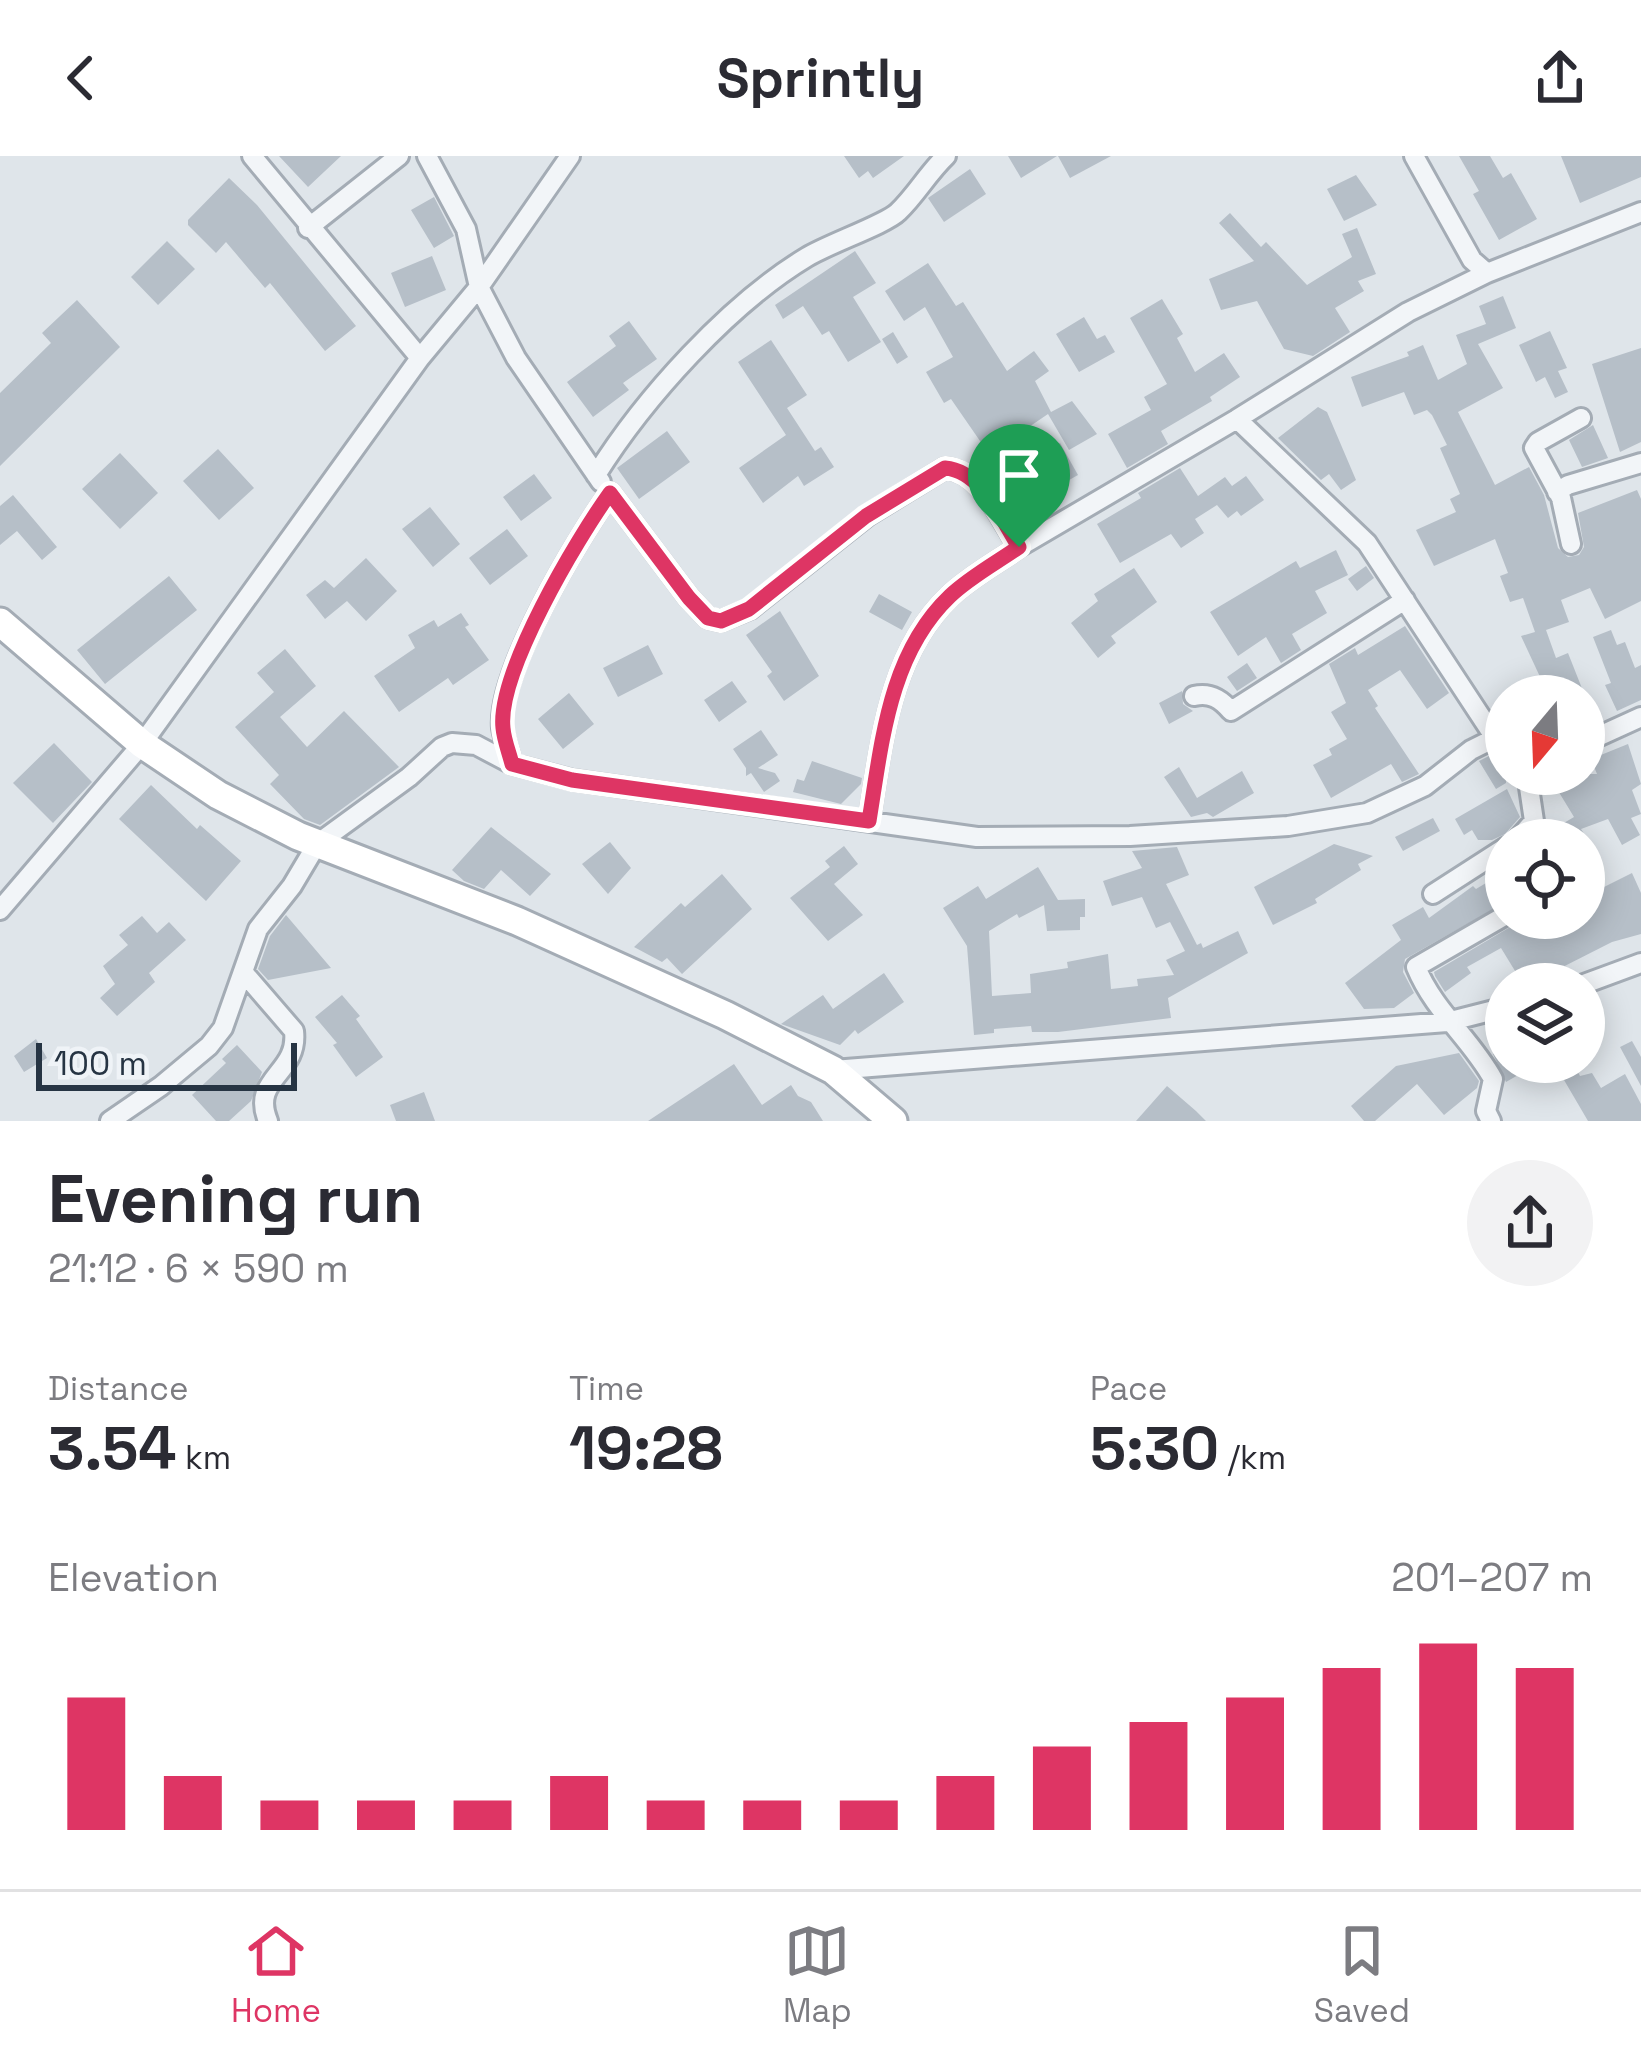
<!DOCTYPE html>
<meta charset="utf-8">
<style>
:root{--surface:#fff;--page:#f2f2f3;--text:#2b2b33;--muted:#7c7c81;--line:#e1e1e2;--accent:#de3564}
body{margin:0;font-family:"Space Grotesk",sans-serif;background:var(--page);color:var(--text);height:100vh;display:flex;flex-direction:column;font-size:45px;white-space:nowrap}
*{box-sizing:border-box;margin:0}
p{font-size:39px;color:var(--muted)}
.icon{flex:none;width:66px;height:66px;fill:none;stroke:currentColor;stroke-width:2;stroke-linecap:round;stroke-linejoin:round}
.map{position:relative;height:965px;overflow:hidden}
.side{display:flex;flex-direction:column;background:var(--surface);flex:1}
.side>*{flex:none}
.needle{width:78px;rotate:199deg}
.tools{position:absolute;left:1485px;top:519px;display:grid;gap:24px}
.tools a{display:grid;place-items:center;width:120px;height:120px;border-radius:50%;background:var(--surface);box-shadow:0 6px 30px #0003;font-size:60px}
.scale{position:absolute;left:36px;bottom:30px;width:261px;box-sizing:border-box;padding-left:12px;border:6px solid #263443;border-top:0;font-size:33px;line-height:42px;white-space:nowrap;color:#263443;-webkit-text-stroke:9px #eff3f7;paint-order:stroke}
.pin{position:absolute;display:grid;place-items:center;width:102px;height:102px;color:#fff;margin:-123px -51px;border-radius:50% 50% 50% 0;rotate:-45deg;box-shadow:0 0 12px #0007}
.pin .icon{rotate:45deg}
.round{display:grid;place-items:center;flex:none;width:126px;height:126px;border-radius:63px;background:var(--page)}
.headline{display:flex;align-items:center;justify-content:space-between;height:204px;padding:0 48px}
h1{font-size:66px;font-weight:700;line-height:90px}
.stats{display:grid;grid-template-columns:repeat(3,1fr);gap:18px;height:204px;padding:12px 48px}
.stats div{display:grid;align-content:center}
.stats b{font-size:60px;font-weight:700}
.stats small{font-size:33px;font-weight:400}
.stats p{font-size:33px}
.chart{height:336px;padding:24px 48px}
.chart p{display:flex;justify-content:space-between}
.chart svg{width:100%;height:216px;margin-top:12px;stroke:var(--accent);stroke-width:6}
header{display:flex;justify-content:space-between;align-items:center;height:156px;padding:0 48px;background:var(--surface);font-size:54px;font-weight:700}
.tabs{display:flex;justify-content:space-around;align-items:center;height:168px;border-top:3px solid var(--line);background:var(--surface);font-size:33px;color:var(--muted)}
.tabs a{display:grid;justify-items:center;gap:6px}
.tabs .current{color:var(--accent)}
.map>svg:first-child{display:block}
.building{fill:#b6bfc8}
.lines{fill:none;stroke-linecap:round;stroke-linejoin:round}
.street-casing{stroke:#a4acb5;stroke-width:24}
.secondary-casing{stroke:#a4acb5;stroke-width:33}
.street{stroke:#f2f5f8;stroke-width:18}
.secondary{stroke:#fff;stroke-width:27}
.route-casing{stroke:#fff;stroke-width:24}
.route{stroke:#de3564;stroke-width:15}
</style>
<header><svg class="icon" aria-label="back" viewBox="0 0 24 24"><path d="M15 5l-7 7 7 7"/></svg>Sprintly<svg class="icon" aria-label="share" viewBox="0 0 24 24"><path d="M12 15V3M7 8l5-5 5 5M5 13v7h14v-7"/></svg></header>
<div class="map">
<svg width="1641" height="965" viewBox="0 0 1641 965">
<rect width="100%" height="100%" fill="#dfe5ea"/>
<path class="building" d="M 279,0 L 341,0 L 308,31 Z
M 844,0 L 904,0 L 873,22 L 868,15 L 859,22 Z
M 1008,0 L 1057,0 L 1021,22 Z
M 1058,0 L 1111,0 L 1070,22 Z
M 1459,0 L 1490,0 L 1503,22 L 1511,17 L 1537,63 L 1499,84 L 1473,38 L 1479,35 Z
M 1561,0 L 1641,0 L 1641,21 L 1580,47 Z
M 970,13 L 986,38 L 944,66 L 928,42 Z
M 1356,19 L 1377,49 L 1344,65 L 1327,33 Z
M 229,22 L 257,49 L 356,170 L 325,195 L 270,127 L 265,132 L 226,86 L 216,97 L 188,69 L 188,64 Z
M 434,41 L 454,80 L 434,92 L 411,54 Z
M 1230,57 L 1261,91 L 1266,86 L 1307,129 L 1352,101 L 1342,78 L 1357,72 L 1376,118 L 1358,125 L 1364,135 L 1335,152 L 1350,176 L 1313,200 L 1284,193 L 1257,145 L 1221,154 L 1209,123 L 1254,105 L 1219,67 Z
M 167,85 L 195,113 L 158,149 L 131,121 Z
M 855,95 L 876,127 L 853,141 L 881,186 L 848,206 L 829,175 L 822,179 L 803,150 L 783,163 L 775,149 Z
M 432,100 L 446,134 L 405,151 L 391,117 Z
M 928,107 L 956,150 L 963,146 L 1007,215 L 1034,195 L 1049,215 L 1035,225 L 1051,256 L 1072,245 L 1097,278 L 1069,294 L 1048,258 L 989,298 L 951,243 L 944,247 L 926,216 L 953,201 L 925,151 L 904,165 L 885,135 Z
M 1503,140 L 1516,172 L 1478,188 L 1503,232 L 1458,256 L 1495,329 L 1529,311 L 1544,339 L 1558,392 L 1568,401 L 1579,399 L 1584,391 L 1578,357 L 1637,334 L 1641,343 L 1641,445 L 1605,463 L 1590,432 L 1561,444 L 1569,466 L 1546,474 L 1556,502 L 1568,497 L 1585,540 L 1549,540 L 1521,480 L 1535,476 L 1523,442 L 1510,446 L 1500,420 L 1508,417 L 1495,383 L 1434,410 L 1416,374 L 1456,356 L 1450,343 L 1460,338 L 1440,292 L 1447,289 L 1432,259 L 1427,254 L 1414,259 L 1404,236 L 1362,251 L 1351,221 L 1409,200 L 1407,196 L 1423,189 L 1438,224 L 1467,208 L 1456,179 L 1486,168 L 1479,150 Z
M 1162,143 L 1183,178 L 1177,182 L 1195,216 L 1224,197 L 1240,221 L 1210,241 L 1212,245 L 1161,275 L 1168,288 L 1127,312 L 1108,278 L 1151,254 L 1144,241 L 1167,228 L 1130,162 Z
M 77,144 L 120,191 L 0,310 L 0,237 L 51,187 L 42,177 Z
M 1084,161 L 1097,183 L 1105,179 L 1115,196 L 1079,216 L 1056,178 Z
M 629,165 L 657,203 L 623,227 L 629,234 L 593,261 L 567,226 L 616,190 L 609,180 Z
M 1550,175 L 1567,212 L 1558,215 L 1568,236 L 1555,242 L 1545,221 L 1536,226 L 1519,189 Z
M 893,176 L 908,201 L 897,208 L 882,183 Z
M 771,184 L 807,239 L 787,252 L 815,295 L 821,291 L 834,311 L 804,330 L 798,320 L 763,347 L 739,312 L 786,279 L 738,206 Z
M 1641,192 L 1641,286 L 1620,296 L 1592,208 Z
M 1318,251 L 1327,256 L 1356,324 L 1341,334 L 1329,318 L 1321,324 L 1278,282 Z
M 1593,269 L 1608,302 L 1582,311 L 1569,284 Z
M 667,275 L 690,306 L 639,343 L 617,312 Z
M 1060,287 L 1078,319 L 1048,336 L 1030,304 Z
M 218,293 L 254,332 L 219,364 L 183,325 Z
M 120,297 L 158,337 L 120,373 L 82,333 Z
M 1180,312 L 1198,340 L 1225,321 L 1232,330 L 1246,320 L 1264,344 L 1241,360 L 1237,355 L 1228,362 L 1217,349 L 1195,363 L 1204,377 L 1181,392 L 1171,378 L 1120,407 L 1097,368 L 1141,342 L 1138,337 Z
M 534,318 L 552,342 L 521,365 L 503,341 Z
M 13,339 L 57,391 L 42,404 L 17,375 L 0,389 L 0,350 Z
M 430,351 L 460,388 L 433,411 L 402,373 Z
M 507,373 L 528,400 L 490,429 L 469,402 Z
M 1336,394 L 1348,419 L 1315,435 L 1327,457 L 1292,478 L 1301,494 L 1281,507 L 1266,481 L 1238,500 L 1210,456 L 1296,405 L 1300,412 Z
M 366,402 L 397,435 L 366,465 L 347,445 L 325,463 L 306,439 L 325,424 L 334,432 Z
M 1366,410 L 1374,422 L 1357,435 L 1348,423 Z
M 1134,412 L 1157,446 L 1111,480 L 1116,487 L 1098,502 L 1071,467 L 1098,445 L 1094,438 Z
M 169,420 L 197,454 L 105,528 L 77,494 Z
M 879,438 L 912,456 L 902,474 L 869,456 Z
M 780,455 L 819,520 L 784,545 L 767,520 L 772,516 L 746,479 Z
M 461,457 L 469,469 L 465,471 L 489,504 L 453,529 L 448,522 L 399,556 L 374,520 L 415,492 L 408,479 L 434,464 L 438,471 Z
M 1405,470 L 1449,537 L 1427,553 L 1400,514 L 1368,534 L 1378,550 L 1375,552 L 1419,618 L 1402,626 L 1391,608 L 1331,642 L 1313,609 L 1332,599 L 1329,593 L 1347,583 L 1331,556 L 1346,547 L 1329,508 L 1355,492 L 1358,499 Z
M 1611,474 L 1617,489 L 1625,486 L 1635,512 L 1641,509 L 1641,544 L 1617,555 L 1605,529 L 1611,527 L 1593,481 Z
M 648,489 L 663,518 L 618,541 L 603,512 Z
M 285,493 L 316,530 L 280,561 L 307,591 L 344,555 L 399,611 L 320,669 L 304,663 L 270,628 L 279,619 L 235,571 L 274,536 L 257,517 Z
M 1247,507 L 1257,522 L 1237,535 L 1227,521 Z
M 732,525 L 747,546 L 719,566 L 704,544 Z
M 1182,535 L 1183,548 L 1193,555 L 1169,568 L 1159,547 Z
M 569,537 L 594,568 L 563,593 L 538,563 Z
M 761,574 L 778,599 L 758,612 L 775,617 L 780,625 L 764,636 L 751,617 L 746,620 L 746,612 L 733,593 Z
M 54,587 L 92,626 L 53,667 L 13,627 Z
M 1628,588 L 1641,628 L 1632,634 L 1641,658 L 1631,662 L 1640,679 L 1622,689 L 1608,663 L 1581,673 L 1588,684 L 1535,684 L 1574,661 L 1557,633 L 1567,627 L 1561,618 L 1597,618 L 1591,603 Z
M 1495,597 L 1506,601 L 1506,627 L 1496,633 L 1479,605 Z
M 812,605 L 862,622 L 861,628 L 841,648 L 793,636 L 797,623 L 804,625 Z
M 1179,611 L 1197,642 L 1242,615 L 1254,637 L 1213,661 L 1207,657 L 1191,661 L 1164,621 Z
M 151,629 L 197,673 L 200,669 L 241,705 L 206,745 L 119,663 Z
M 1507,633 L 1520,661 L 1505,678 L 1492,684 L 1478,684 L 1472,674 L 1464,679 L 1455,663 Z
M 1433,662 L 1440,675 L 1403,695 L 1395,681 Z
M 491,671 L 551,718 L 530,740 L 501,714 L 484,733 L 464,725 L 452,714 Z
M 610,686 L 631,712 L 608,738 L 582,708 Z
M 1334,688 L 1373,700 L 1358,708 L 1361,714 L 1315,743 L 1317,747 L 1273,769 L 1254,731 Z
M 844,690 L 858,708 L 834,728 L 863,759 L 828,785 L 790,742 L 830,711 L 825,705 Z
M 1177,691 L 1189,719 L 1166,728 L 1197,789 L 1201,787 L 1203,792 L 1238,775 L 1248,797 L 1168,842 L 1171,862 L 1058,876 L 1032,876 L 1031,870 L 994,873 L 994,877 L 974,879 L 967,790 L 943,752 L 978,730 L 986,743 L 1038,711 L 1058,744 L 1085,743 L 1085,761 L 1080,761 L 1080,774 L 1047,775 L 1044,749 L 1019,762 L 1017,758 L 989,775 L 992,840 L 1031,837 L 1030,818 L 1068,812 L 1067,806 L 1108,798 L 1111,833 L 1138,830 L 1137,823 L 1174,819 L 1166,804 L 1185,795 L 1170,766 L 1156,772 L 1142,741 L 1112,750 L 1103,725 L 1142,712 L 1132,695 Z
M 1506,715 L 1506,746 L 1405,803 L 1403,816 L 1414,837 L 1394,852 L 1364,853 L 1345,827 L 1401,784 L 1392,769 L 1423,751 L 1429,762 L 1473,730 L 1476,733 Z
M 1632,717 L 1641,737 L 1641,778 L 1612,786 L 1543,821 L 1548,828 L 1523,828 L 1501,792 L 1467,811 L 1471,817 L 1445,836 L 1435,820 L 1434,816 L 1517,767 L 1520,772 L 1540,762 L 1584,762 L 1584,741 Z
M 722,718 L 752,753 L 682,818 L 667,802 L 662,806 L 634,791 L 681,747 L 685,751 Z
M 286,759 L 331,812 L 268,824 L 258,813 L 270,780 Z
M 142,760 L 157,777 L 169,766 L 186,784 L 149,817 L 155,826 L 117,860 L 100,842 L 115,828 L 103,810 L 128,789 L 119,779 Z
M 884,817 L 904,846 L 858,878 L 855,874 L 840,889 L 781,868 L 823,839 L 833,853 Z
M 342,839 L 360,860 L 356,863 L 383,901 L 356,921 L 333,889 L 337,887 L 315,861 Z
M 36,883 L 47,902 L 24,916 L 14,900 Z
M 1632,885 L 1641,901 L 1641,930 L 1620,891 Z
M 237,889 L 262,916 L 251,945 L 229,965 L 216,965 L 192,939 L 226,907 L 222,903 Z
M 1506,891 L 1506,906 L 1541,906 L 1506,926 L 1493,898 Z
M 1459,897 L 1479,925 L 1477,932 L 1444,959 L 1417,928 L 1375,965 L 1364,965 L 1351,950 L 1396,910 Z
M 734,908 L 762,949 L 791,929 L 798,940 L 811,946 L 823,965 L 648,965 Z
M 1578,916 L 1580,920 L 1592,917 L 1601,932 L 1625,918 L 1641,948 L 1641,965 L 1588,965 L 1564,924 Z
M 1167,930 L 1196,955 L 1206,965 L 1136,965 Z
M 424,936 L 435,965 L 396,965 L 390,949 Z"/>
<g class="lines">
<g class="street-casing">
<path id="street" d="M 252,0 L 420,202
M 427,0 L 466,73 L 479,131 L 516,202 L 601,326
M 1414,0 L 1472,104 L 1487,117
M 308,72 L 399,0
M 1237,263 L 1408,156 L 1487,117 L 1641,56
M 596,319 C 644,242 729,148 807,101 C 828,88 886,68 898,56 C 916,39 928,17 946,0
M 1557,336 L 1568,329 L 1641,307
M 1571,388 L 1561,342 L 1534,292 L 1538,286 L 1581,262
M 1194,540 C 1210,536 1221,543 1231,555 L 1405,444
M 1584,587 L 1641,561
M 512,608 L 573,624 L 977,681 L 1130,680 L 1288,670 L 1367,657 L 1425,630 L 1471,594 L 1495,582
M 869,665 C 882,586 889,498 950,440 C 970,421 996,407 1019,391
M 1517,684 L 1534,665 L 1527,618
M 1433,738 L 1506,691
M 0,754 L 142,588 L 420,202 L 479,131 L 570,0
M 244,817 L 294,875 C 299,918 250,922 268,965
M 1584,828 L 1641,807
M 833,914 L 1447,866 L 1506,851
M 110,965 L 161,930 L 209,890 L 223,872 L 258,773 L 292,730 L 317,688 L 409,621 L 442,591 L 452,587 L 476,589 L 512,608 C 509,596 504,584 502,572 C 497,517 577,383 610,337 L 689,442 L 708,462 L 721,465 L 750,453 L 867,360 L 945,312 C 982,315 1000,363 1019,391 L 1237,263 L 1367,387 L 1495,582 L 1506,588
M 1491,965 L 1486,955 L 1493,923 C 1471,883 1434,855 1416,811 L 1506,759"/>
</g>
<g class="secondary-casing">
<path id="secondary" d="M 0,466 L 142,588 L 218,639 L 298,680 L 517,765 L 725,859 L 833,914 L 893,965"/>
</g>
<use href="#street" class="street"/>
<use href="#secondary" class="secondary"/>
</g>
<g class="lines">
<g class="route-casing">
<path id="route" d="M 945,312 C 982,315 1001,363 1019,391 C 996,407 970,421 950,440 C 889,498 882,586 869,665 L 572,624 L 512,608 C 509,596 504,584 503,572 C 497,517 577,383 610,337 L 689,442 L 708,462 L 721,465 L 749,453 L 866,360 Z"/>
</g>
<use href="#route" class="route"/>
</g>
</svg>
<div class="tools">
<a><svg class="needle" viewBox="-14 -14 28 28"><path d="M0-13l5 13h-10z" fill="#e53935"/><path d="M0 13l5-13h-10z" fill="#7c7c81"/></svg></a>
<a><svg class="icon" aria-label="locate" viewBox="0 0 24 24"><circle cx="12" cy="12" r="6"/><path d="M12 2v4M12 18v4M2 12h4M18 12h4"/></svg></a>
<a><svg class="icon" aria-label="layers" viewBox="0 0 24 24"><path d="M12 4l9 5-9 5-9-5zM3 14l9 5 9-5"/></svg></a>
</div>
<div class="scale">100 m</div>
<div class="pin" style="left:1019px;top:391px;background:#1e9e55"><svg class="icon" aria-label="arrive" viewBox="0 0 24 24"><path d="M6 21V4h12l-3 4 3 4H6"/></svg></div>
</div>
<section class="side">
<div class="headline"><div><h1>Evening run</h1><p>21:12 · 6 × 590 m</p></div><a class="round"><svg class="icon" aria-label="share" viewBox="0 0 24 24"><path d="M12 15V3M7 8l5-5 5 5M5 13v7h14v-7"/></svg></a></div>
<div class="stats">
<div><p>Distance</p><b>3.54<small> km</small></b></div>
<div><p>Time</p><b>19:28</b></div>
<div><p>Pace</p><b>5:30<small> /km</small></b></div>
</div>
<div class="chart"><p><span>Elevation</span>201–207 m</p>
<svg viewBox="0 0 160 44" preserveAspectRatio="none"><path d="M5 44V17M15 44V33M25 44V38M35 44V38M45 44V38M55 44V33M65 44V38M75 44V38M85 44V38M95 44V33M105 44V27M115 44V22M125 44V17M135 44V11M145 44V6M155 44V11"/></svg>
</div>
</section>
<nav class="tabs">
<a class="current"><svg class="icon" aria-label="home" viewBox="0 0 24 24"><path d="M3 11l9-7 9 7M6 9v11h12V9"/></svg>Home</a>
<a><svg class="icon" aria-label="map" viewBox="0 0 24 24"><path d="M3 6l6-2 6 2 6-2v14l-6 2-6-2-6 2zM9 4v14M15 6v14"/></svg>Map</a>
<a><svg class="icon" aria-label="saved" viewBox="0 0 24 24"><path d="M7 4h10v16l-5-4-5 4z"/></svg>Saved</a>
</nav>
